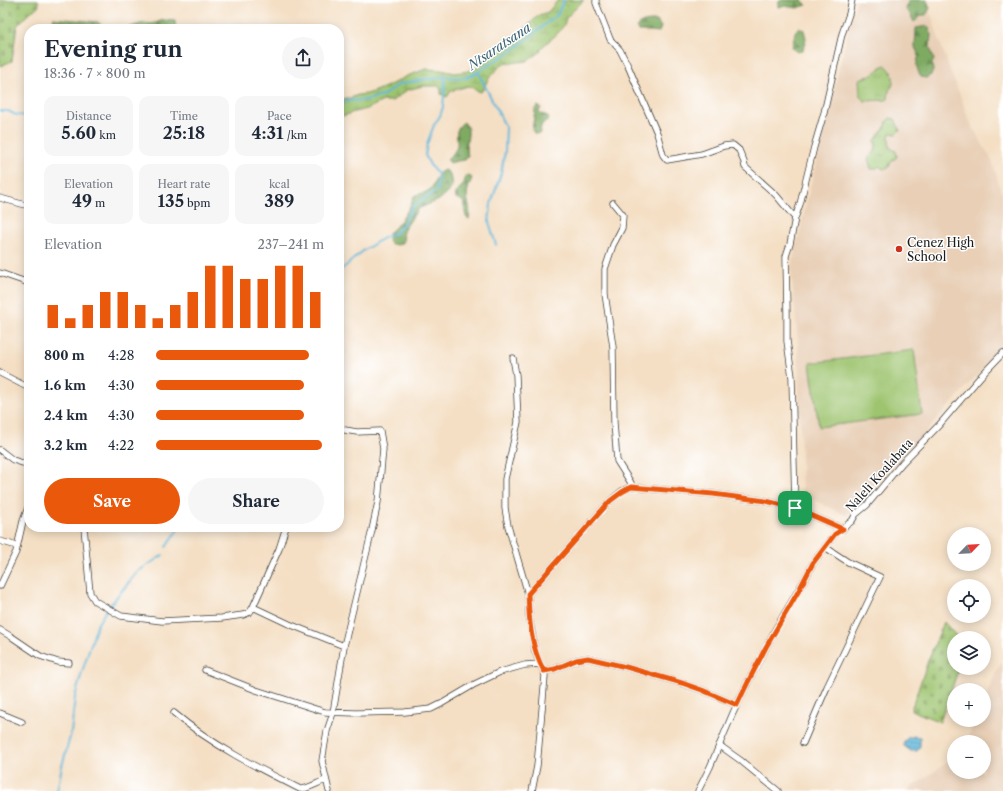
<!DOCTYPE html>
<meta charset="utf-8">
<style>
:root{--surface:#fff;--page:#f6f6f7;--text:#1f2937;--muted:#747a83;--accent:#ea580c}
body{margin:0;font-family:"Libre Caslon Text",serif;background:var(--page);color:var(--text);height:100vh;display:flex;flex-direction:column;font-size:15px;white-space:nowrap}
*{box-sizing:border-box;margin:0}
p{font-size:13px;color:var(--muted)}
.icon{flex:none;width:22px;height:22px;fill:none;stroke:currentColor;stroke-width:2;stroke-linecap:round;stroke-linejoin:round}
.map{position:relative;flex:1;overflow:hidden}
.panel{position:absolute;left:24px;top:24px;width:320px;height:508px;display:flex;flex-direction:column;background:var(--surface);border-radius:16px;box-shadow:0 2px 10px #0003}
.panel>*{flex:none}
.needle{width:26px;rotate:65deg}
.fabs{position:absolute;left:947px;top:527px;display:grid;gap:8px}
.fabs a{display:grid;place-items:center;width:44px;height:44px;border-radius:50%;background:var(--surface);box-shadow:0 2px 10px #0003;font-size:20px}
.pin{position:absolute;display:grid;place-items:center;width:34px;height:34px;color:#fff;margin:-17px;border-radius:8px;box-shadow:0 2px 6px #0006}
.round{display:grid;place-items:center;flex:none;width:42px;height:42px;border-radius:21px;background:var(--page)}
.summary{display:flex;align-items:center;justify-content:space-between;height:68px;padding:0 20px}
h1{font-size:22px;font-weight:700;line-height:30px}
.figures{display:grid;grid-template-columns:repeat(3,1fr);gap:6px;height:68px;padding:4px 20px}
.figures div{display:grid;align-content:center;border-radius:10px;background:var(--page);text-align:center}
.figures b{font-size:17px;font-weight:700}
.figures small{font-size:11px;font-weight:400}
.figures p{font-size:11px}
.chart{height:112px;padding:8px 20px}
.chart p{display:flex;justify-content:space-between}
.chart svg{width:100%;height:72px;margin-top:4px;stroke:var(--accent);stroke-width:6}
.primary-button{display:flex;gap:8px;margin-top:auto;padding:8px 20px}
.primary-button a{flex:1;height:46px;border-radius:24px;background:var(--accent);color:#fff;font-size:16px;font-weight:700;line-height:46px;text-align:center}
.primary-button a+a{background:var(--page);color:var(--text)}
ul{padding:0 20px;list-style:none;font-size:13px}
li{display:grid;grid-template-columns:64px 48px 1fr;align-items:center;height:30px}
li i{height:10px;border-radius:5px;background:var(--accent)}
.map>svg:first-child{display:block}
.built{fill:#e8cfb6}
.grass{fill:url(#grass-tufts);stroke:#5d7046}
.forest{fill:url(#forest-firs);stroke:#4d633f}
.wetland{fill:url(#wetland-marsh);stroke:#5d7046}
.cemetery{fill:url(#cemetery-stones);stroke:#5d7046}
.pitch{fill:#9ec46f;stroke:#5d7046}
.water{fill:url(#water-rules);stroke:#3c697b}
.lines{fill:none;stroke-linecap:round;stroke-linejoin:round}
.stream{stroke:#5db6da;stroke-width:2}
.street-casing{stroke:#3c3935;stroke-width:7}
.street{stroke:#fff;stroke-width:5.5}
.route-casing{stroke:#fff;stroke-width:8}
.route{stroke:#ea580c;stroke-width:5}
.poi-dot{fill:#c8321e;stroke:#fff;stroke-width:1.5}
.labels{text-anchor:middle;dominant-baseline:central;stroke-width:3;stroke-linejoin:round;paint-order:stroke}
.poi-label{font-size:12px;fill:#1c1c1c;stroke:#fff;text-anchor:start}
.street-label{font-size:12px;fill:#1c1c1c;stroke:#fff}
.water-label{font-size:13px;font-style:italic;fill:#396171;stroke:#fff}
</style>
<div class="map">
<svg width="1003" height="791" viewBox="0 0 1003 791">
<defs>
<pattern id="grass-tufts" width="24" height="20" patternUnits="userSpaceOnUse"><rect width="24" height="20" fill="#9ec46f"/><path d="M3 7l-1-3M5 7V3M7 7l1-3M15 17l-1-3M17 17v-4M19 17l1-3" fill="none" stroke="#88a860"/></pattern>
<pattern id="forest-firs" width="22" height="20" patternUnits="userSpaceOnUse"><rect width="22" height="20" fill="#7eaa62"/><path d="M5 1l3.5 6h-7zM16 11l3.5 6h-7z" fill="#668a50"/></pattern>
<pattern id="wetland-marsh" width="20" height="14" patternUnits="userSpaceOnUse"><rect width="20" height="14" fill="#9ec46f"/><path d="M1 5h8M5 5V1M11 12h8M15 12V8" fill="none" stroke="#88a860"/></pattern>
<pattern id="cemetery-stones" width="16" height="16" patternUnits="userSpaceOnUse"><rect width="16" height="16" fill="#9ec46f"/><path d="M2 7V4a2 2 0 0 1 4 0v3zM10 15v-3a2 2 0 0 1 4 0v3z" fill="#88a860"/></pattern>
<pattern id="water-rules" width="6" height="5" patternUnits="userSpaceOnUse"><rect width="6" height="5" fill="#5db6da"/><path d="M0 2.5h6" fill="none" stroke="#4c93b0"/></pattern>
</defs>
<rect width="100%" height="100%" fill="#fff"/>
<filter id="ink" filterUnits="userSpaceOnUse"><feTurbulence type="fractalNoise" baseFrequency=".025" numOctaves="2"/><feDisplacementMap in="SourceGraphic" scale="8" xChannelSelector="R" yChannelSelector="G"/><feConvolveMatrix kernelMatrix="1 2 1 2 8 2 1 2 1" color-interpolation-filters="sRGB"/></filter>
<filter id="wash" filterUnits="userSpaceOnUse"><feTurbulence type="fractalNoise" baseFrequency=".012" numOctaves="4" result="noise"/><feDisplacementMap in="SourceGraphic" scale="16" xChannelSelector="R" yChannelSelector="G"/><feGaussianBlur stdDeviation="0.9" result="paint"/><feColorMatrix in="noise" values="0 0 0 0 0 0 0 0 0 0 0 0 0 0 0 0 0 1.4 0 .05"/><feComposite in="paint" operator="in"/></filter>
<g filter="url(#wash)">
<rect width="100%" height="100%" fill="#f4dfc4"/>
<path class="built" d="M 857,0 L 926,0 L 942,48 L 971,124 L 992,161 L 1003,198 L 1003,346 L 921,437 L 909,449 L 847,516 L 802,494 L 798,340 L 791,268 L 840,64 Z
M 1003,662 L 1003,791 L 911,791 L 909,789 L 954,758 L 954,772 L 984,772 L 984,742 L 966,742 L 975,720 L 984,720 L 984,700 L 999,666 Z"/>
<path class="grass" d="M 885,65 C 893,70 897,84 889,90 L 888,99 L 886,100 L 864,101 L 860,96 L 859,79 L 872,75 L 881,67 Z
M 890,118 L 895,119 L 900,130 L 896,134 L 890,133 L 889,136 L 890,148 L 896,151 L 897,157 L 891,162 L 889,167 L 883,169 L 879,166 L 876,169 L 871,169 L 868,159 C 874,152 878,151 875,140 L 886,126 L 887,121 Z"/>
<path class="forest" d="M 779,0 L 802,0 L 807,5 L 797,8 L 785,6 L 779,8 Z
M 909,0 L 927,0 L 930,8 L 926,15 L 922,15 L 914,22 L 910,14 L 906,10 L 907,5 Z
M 53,18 L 98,22 L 106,29 L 75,29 L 54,25 Z
M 164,20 L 175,21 L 176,29 L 129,29 L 129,27 L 144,23 L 152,24 Z
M 657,21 L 661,27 L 659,32 L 651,31 L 639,31 L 636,27 C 641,21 649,21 657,21 Z
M 928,26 L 931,34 L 930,47 L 934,60 L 932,63 L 933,71 L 931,75 L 926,78 L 921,77 C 917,70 915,64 919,56 L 915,47 L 916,28 Z
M 799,27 L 804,30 L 806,38 L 803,51 L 797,52 L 792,48 L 795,32 Z
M 537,106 L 540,107 L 541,109 L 539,110 L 540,114 L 546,115 L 549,118 L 548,121 L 544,122 L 541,126 L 540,133 L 535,134 L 532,130 L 535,110 Z
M 464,122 L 468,128 L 468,135 L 466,149 L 468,155 L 465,160 L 457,161 L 450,163 L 447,159 C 450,156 454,153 456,149 C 460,139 451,131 464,122 Z
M 445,170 L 450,174 L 452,186 L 448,192 L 439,200 L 418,209 L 403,231 L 404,241 L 398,245 L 391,244 L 388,241 L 389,233 C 400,223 409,211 414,196 C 418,193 425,194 429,190 C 437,184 434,173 445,170 Z
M 469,175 L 472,178 C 470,183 467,190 467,196 C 468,204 471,210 469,219 L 466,217 L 463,201 L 456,198 L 455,193 L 464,184 L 465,177 Z"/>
<path class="wetland" d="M 558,0 L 584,0 L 566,18 L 564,25 L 561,29 L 557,34 L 544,45 L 539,53 L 527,61 L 502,64 C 498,69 491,74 488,80 C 485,84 485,88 481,92 L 478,91 L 473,87 L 468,86 L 451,91 L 447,97 L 441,94 L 441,89 L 439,86 L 422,86 L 407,90 L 392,101 L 383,101 L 367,109 L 354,112 L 346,115 L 339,117 L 339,101 L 346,98 L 350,98 L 358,95 L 367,94 L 388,86 L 407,76 L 426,69 L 441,70 L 455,73 L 468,71 L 480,66 L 492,55 L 498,48 L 505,45 L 516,37 L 539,15 L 548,12 Z"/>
<path class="cemetery" d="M 0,0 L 38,0 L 39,6 L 30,12 L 17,26 L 12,61 L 0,66 Z
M 944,622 L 958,638 L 954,638 L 954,668 L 959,668 L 940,722 L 911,710 L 929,658 Z"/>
<path class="pitch" d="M 914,350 L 922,414 L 819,427 L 810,363 Z"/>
<path class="water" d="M 915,736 L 920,737 L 920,746 L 917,751 L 911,751 L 904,746 L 904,741 L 908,738 Z"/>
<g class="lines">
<path class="stream" d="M 478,72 L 506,128 L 505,152 L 501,173 L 491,204 L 489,222 L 496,245
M 339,106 L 346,101 L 366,100 L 382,96 L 400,84 L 426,79 L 444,77 L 466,78 L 478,72 L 517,47 L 557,15 L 564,0
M 0,111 L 8,111 L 16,115 L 29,116
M 339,270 L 342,269 L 363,251 L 383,238 L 395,233 L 404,223 L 412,207 L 437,190 L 438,174 L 430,165 L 425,155 L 427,144 L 434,125 L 440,116 L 443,107 L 445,84 L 444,77
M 166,547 L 180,527
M 57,791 L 62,766 L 71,733 L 75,697 L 82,672 L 97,625 L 107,609 L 137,572 L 163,555"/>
</g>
</g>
<g filter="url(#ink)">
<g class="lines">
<g class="street-casing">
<path id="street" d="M 596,0 L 596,3 L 610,39 L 620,50 L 628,66 L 657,133 L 663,155 L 667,160 L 702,154 L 724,146 L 733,145 L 739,150 L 744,162 L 745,167 L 776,195 L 795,218 L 790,244 L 786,256 L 787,313 L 787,341 L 792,377 L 795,508
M 0,198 L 29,206
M 613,203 L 623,215 L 622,228 L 613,245 L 605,269 L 605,294 L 613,347 L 614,423 L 617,461 L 631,483 L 631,487
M 795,218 L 800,204 L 814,147 L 824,113 L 842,34 L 849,14 L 852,0
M 0,273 L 29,283
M 513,358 L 516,375 L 518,422 L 505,479 L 505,508 L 508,526 L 528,594 L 529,616 L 535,651 L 540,664 L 544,671 L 545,676 L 537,766 L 532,791
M 0,373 L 29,388
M 0,450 L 13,460 L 29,465
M 84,527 L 90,593 L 95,601 L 121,616 L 162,621 L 222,618 L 243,615 L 250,612 L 253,607
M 286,527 L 279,549 L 253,607 L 289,624 L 344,646
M 0,541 L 17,546
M 0,586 L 16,552 L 23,521 L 29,505
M 528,594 L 610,501 L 622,491 L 631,487 L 713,494 L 766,501 L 795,508 L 843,529
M 0,630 L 12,637 L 40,656 L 58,662 L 69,663
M 205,670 L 256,690 L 325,712 L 356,713 L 405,712 L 431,709 L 441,704 L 475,684 L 500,672 L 525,665 L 540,664
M 544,671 L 555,669 L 576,660 L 588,658 L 626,667 L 681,683 L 702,690 L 737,705
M 0,713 L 22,722
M 174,713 C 212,745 256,767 300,789 C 306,790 319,782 326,780
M 803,743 L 827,687 L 880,577 L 848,562 L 825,547
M 719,745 L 740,760 L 778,791
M 329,791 L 322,761 L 327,731 L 333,713 L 344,646 L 372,530 L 378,502 L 383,449 L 380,431 L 357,432 L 339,429
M 698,791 L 710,767 L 733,713 L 748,682 L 775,630 L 806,577 L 813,563 L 835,534 L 852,521 L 856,514 L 867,505 L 902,463 L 940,424 L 981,376 L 1003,353"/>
</g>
<use href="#street" class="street"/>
</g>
</g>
<g class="lines" filter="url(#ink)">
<g class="route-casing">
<path id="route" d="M 631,487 L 713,494 L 766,501 L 795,508 L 843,529 L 835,534 L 813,563 L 798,592 L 766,647 L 748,682 L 737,705 L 702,690 L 682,683 L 626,667 L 588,658 L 576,660 L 555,669 L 544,671 C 531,648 529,620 528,594 L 610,501 L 622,492 Z"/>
</g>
<use href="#route" class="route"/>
</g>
<circle class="poi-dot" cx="899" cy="249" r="4"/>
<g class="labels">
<g class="poi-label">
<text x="907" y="242">Cenez High<tspan x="907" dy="14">School</tspan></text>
</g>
<g class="street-label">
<text transform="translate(879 475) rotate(-48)">Naleli Koalabata</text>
</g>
<g class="water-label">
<text transform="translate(499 46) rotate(-34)">Ntsaratsana</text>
</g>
</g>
</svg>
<div class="fabs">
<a><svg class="needle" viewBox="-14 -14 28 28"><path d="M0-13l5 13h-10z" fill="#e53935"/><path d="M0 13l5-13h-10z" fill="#747a83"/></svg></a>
<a><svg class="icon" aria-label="locate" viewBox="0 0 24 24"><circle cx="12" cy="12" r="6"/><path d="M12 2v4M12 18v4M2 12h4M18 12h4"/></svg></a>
<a><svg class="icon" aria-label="layers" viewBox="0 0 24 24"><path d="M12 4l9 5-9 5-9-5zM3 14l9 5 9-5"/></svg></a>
<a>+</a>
<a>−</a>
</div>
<div class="pin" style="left:795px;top:508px;background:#1e9e55"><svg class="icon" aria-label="arrive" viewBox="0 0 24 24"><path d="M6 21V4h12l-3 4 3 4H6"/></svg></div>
<section class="panel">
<div class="summary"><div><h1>Evening run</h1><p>18:36 · 7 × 800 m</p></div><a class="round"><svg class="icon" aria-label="share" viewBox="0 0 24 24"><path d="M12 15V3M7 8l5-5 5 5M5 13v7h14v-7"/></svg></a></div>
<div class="figures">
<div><p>Distance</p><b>5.60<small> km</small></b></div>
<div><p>Time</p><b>25:18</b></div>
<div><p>Pace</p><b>4:31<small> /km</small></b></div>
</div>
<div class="figures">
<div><p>Elevation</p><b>49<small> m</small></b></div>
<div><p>Heart rate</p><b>135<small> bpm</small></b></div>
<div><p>kcal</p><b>389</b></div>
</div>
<div class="chart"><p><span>Elevation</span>237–241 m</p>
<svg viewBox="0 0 160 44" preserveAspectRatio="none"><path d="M5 44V30M15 44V38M25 44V30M35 44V22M45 44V22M55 44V30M65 44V38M75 44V30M85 44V22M95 44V6M105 44V6M115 44V14M125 44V14M135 44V6M145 44V6M155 44V22"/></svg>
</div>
<ul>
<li><b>800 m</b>4:28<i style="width:91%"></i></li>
<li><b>1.6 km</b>4:30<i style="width:88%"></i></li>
<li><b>2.4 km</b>4:30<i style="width:88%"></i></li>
<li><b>3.2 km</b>4:22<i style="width:99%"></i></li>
</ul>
<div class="primary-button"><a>Save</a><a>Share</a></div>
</section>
</div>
